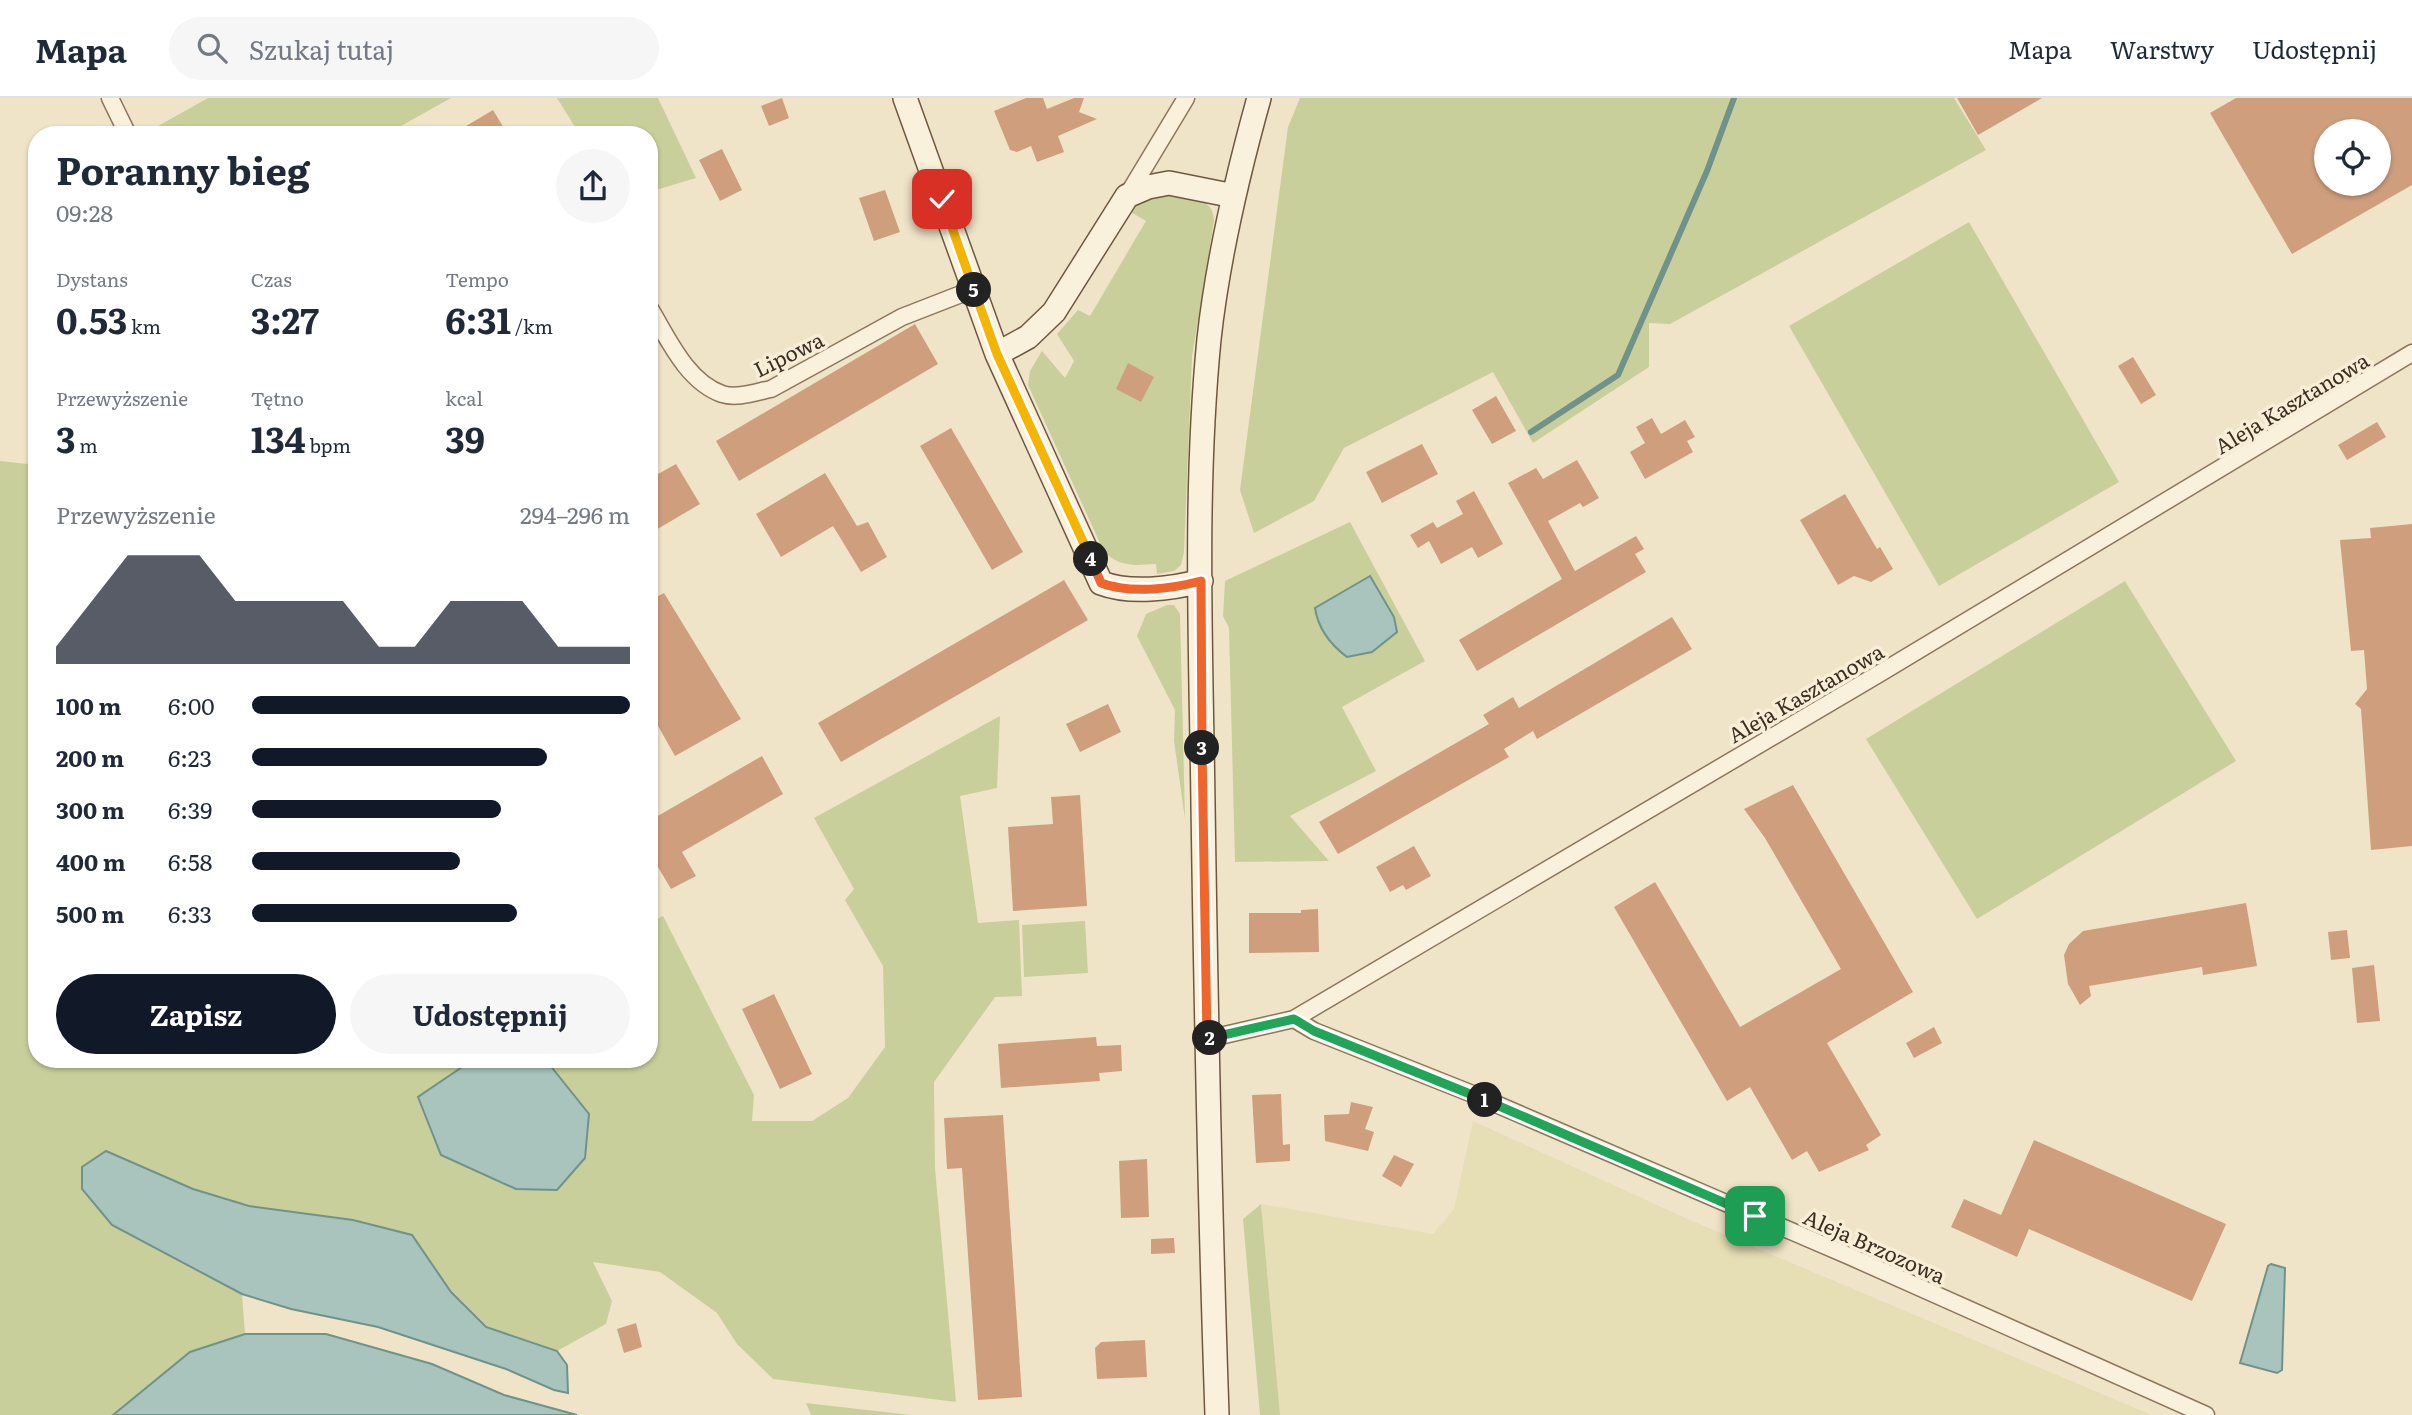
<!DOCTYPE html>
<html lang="pl">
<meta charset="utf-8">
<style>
:root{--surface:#fff;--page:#f6f6f7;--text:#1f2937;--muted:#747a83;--line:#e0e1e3;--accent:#111827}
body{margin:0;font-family:Literata,serif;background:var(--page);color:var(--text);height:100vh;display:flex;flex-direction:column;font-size:26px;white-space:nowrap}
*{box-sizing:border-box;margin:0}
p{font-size:23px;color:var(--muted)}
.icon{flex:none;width:38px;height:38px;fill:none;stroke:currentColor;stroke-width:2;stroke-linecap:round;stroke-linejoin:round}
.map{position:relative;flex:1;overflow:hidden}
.details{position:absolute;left:28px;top:28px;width:630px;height:942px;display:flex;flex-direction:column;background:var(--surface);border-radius:28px;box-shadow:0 2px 5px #0004}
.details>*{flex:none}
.tools{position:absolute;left:2314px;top:21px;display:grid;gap:14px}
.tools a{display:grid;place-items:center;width:77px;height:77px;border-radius:50%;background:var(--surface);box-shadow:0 2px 5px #0004;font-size:35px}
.pin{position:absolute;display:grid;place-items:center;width:60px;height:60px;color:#fff;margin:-30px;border-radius:14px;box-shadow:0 4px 10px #0006}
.km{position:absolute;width:35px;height:35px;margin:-18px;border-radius:50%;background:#222;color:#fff;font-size:19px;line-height:35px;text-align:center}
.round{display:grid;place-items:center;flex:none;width:74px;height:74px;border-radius:37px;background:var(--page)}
.overview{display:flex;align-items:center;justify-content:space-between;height:119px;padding:0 28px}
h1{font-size:38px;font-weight:700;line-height:52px}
.figures{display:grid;grid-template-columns:repeat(3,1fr);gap:10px;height:119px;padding:7px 28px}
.figures div{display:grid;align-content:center}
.figures b{font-size:35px;font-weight:700}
.figures small{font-size:19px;font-weight:400}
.figures p{font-size:19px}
.chart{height:196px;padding:14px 28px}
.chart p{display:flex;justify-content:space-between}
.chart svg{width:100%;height:126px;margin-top:7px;fill:var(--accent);opacity:.7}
.primary-button{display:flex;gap:14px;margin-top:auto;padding:14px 28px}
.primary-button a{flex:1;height:80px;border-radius:42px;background:var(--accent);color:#fff;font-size:28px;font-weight:700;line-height:80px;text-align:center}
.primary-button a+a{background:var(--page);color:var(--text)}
ul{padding:0 28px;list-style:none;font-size:23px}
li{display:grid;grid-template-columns:112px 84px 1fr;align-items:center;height:52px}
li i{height:18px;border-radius:9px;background:var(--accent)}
header{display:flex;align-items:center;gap:42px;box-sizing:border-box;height:98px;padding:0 35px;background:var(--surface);border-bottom:2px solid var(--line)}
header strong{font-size:33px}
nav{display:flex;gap:38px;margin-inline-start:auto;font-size:24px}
.search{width:490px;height:63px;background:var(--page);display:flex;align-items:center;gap:18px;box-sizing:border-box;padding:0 24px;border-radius:38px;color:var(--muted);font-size:26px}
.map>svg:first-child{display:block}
.farmland{fill:#e6deb5}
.green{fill:#c9cf9b}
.water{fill:#a9c4bc;stroke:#6f938a;stroke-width:2}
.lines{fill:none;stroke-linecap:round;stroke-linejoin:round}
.stream{stroke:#6f938a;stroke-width:6}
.building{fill:#cf9f7d;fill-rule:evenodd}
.street-casing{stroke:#8d765c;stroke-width:19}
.secondary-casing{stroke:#6f573f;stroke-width:26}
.street{stroke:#faf1dc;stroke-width:16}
.secondary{stroke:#faf1dc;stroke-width:23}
.split-1-casing{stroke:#fff;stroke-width:14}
.split-2-casing{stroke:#fff;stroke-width:14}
.split-3-casing{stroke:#fff;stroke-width:14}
.split-4-casing{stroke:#fff;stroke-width:14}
.split-5-casing{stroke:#fff;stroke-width:14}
.split-6-casing{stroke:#fff;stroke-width:14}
.split-1{stroke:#22a559;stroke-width:9}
.split-2{stroke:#22a559;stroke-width:9}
.split-3{stroke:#f0652b;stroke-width:9}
.split-4{stroke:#f0652b;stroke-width:9}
.split-5{stroke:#f5b400;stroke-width:9}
.split-6{stroke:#f5b400;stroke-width:9}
.labels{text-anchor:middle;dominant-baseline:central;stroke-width:7;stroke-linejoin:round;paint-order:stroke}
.street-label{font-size:21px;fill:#3d2e20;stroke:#f7eed8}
</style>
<header>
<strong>Mapa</strong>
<div class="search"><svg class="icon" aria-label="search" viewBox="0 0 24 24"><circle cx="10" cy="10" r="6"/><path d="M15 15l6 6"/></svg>Szukaj tutaj</div>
<nav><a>Mapa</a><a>Warstwy</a><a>Udostępnij</a></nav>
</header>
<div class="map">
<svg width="2412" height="1317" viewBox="0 0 2412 1317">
<rect width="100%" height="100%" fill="#f0e4c8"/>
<path class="farmland" d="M 1473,1023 L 1692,1123 L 2152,1317 L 1280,1317 L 1261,1106 L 1433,1136 L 1454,1111 Z"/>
<path class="green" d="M 208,0 L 451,0 L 401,28 L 405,37 L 142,37 Z
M 557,0 L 658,0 L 696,80 L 649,94 L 649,37 L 580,37 Z
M 1300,0 L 1954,0 L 1986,52 L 1670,226 L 1649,225 L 1649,269 L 1533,345 L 1493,274 L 1344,350 L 1314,403 L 1254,435 L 1240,392 L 1288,29 Z
M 1171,96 C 1189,99 1214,99 1214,123 L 1192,259 L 1184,454 L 1181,467 L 1174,473 L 1157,476 L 1156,466 C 1134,467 1122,470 1104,454 L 1028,287 L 1030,273 L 1042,253 L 1065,280 L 1074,263 L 1057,236 L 1078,212 L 1090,218 L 1146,123 L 1129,113 L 1143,99 Z
M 1969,124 L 2119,384 L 1939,488 L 1789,228 Z
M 0,363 L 37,367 L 37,961 L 474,961 L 418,999 L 441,1057 L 470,1070 L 545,961 L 649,961 L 649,825 L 663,818 L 754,997 L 752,1023 L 812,1023 L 848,1000 L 885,949 L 883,868 L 845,802 L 854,791 L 814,720 L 1000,618 L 997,690 L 960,698 L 978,825 L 1019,822 L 1022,898 L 995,899 L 934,984 L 935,1070 L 956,1304 L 773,1281 L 737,1246 L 717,1215 L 660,1174 L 593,1164 L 612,1203 L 606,1226 L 557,1253 L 486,1229 L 451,1194 L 412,1137 L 353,1122 L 249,1108 L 193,1091 L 112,1127 L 242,1196 L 245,1236 L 190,1254 L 113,1317 L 0,1317 Z
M 1350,424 L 1425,563 L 1342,609 L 1376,673 L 1290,718 L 1329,763 L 1235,764 L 1229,530 L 1223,518 L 1225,483 Z
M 2125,483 L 2236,663 L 1977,821 L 1866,641 Z
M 1167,507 L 1174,507 L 1180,516 L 1185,721 L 1174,643 L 1175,612 L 1137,538 L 1146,516 Z
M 1085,823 L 1088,875 L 1024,879 L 1022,827 Z
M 1261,1106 L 1280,1317 L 1260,1317 L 1243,1121 Z
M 806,1305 L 911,1317 L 811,1317 Z"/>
<path class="water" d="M 1370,478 L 1394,519 L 1397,534 L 1372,554 L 1347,559 C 1331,547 1318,530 1315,510 Z
M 474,961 L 545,961 L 589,1016 L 585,1060 L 557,1092 L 516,1091 L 441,1057 L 418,999 Z
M 106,1053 L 193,1091 L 249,1108 L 353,1122 L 412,1137 L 451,1194 L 486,1229 L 557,1253 L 567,1267 L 568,1295 L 554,1292 L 506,1271 L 378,1229 L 291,1211 L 242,1196 L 112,1127 L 82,1091 L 82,1069 Z
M 2271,1166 L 2285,1170 L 2282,1272 L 2277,1275 L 2240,1265 L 2268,1168 Z
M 245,1236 L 326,1236 L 432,1266 L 504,1297 L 577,1317 L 113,1317 L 190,1254 Z"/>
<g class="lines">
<path class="stream" d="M 1531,334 L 1618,277 L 1707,73 L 1734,0"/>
</g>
<path class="building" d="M 782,0 L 789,20 L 769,28 L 761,8 Z
M 1026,0 L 1043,0 L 1047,11 L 1074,0 L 1084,0 L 1079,14 L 1097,21 L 1058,38 L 1064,54 L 1037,64 L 1031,48 L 1017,54 L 1010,52 L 994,13 Z
M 1957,0 L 2042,0 L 1978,37 Z
M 2236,0 L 2412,0 L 2412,87 L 2292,156 L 2210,15 ZM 2326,33 L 2378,33 L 2378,86 L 2326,86 Z
M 493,12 L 508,37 L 451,37 Z
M 722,51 L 742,92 L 720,103 L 699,62 Z
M 885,92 L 900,134 L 874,143 L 859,100 Z
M 915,226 L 938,266 L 739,383 L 716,343 Z
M 2133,259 L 2156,297 L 2141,306 L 2118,268 Z
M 1128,265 L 1154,279 L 1141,304 L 1116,291 Z
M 1496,298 L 1516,333 L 1492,346 L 1472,312 Z
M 1652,320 L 1661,336 L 1685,322 L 1695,339 L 1687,343 L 1693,354 L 1645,381 L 1630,354 L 1645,345 L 1636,329 Z
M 2377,324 L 2386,339 L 2347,362 L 2338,347 Z
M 951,330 L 1023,454 L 992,472 L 920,348 Z
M 1422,346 L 1438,376 L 1382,405 L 1366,374 Z
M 1577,362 L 1599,400 L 1583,409 L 1580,405 L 1548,423 L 1575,473 L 1636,438 L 1644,451 L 1635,456 L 1646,474 L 1477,573 L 1459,542 L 1562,481 L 1508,385 L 1536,370 L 1543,381 Z
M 676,366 L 700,406 L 649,436 L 649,381 Z
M 825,375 L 857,428 L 868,424 L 887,459 L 861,474 L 833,428 L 781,459 L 756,416 Z
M 1474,393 L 1503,446 L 1478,460 L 1472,449 L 1441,466 L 1429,443 L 1418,450 L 1410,437 L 1433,424 L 1437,430 L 1463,416 L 1456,403 Z
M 1845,396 L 1877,451 L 1880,449 L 1893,471 L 1871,484 L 1854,478 L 1838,487 L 1800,422 Z
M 2412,426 L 2412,748 L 2371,752 L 2361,611 L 2355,606 L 2367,591 L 2364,552 L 2351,553 L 2340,442 L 2371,440 L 2370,430 Z
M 1064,482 L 1088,522 L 841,664 L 818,625 Z
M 664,495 L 741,621 L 675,658 L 649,612 L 649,503 Z
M 1672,519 L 1692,551 L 1537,641 L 1533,633 L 1504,651 L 1509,659 L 1338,756 L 1319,724 L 1489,626 L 1483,617 L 1513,599 L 1519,610 Z
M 1108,606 L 1121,634 L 1080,654 L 1066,626 Z
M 762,658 L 783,696 L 682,754 L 696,778 L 671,791 L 658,769 L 649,774 L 649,723 Z
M 1793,687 L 1913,894 L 1827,945 L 1881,1037 L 1866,1047 L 1869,1052 L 1819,1074 L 1807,1053 L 1792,1062 L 1750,989 L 1727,1003 L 1614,809 L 1655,784 L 1740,929 L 1841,871 L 1765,740 L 1744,711 Z
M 1080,697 L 1087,808 L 1013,813 L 1008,729 L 1053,726 L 1051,699 Z
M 1414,748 L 1431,778 L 1406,792 L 1403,787 L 1390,794 L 1376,769 Z
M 2246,805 L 2257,868 L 2203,877 L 2202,869 L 2089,888 L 2091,898 L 2080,907 L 2068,886 L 2064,857 L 2069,846 L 2083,833 Z
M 1318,811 L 1319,854 L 1249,855 L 1249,815 L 1301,815 L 1301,812 Z
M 2347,832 L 2350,860 L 2331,862 L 2328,834 Z
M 2374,867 L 2380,923 L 2357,925 L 2352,870 Z
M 774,896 L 812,976 L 780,991 L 742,911 Z
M 1934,929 L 1942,945 L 1914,960 L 1906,945 Z
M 1096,939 L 1097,948 L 1121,947 L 1122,973 L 1099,975 L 1100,983 L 1001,990 L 998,946 Z
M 1281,996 L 1283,1047 L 1290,1046 L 1290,1063 L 1256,1065 L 1252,997 Z
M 1351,1004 L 1373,1009 L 1365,1031 L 1374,1034 L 1368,1053 L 1325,1043 L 1324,1017 L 1349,1016 Z
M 1003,1017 L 1022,1299 L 978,1302 L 962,1070 L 947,1071 L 944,1020 Z
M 2034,1042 L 2226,1126 L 2192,1203 L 2029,1131 L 2017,1159 L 1951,1129 L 1964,1101 L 2001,1117 Z
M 1394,1057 L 1414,1066 L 1401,1089 L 1382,1078 Z
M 1147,1061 L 1149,1119 L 1121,1120 L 1119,1063 Z
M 1174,1140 L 1175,1155 L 1151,1156 L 1151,1141 Z
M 636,1225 L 642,1249 L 624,1255 L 617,1231 Z
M 1145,1242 L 1147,1279 L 1097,1281 L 1095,1250 L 1101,1244 Z"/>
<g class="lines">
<g class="street-casing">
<path id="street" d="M 110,0 L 128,37
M 1127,98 L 1186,0
M 649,209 C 668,240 686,283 722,296 C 737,301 756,294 771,291 L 902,219 L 974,191
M 1294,921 L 1314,933 L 1475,997 L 1849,1158 L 2206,1317
M 1207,941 L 1294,921 L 1882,574 L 2412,255"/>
</g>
<g class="secondary-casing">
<path id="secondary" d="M 905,0 L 997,256 L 1101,485 C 1130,496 1171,491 1201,483
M 997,256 L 1028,239 L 1054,214 L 1127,98 L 1148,89 L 1169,85 L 1234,98
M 1217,1317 C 1210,1113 1206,909 1203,706 C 1201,551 1194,395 1209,241 C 1218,159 1237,79 1259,0"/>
</g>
<use href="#street" class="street"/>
<use href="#secondary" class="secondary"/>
</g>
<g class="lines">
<g class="split-1-casing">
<path id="split-1" d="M 1485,1002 L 1755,1118"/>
</g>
<g class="split-2-casing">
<path id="split-2" d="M 1210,940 L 1294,921 L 1314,933 L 1485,1002"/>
</g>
<g class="split-3-casing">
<path id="split-3" d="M 1202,650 L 1207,941 L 1210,940"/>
</g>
<g class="split-4-casing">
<path id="split-4" d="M 1091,461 L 1101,485 C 1130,496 1171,491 1201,483 L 1202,650"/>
</g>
<g class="split-5-casing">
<path id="split-5" d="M 974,192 L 997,256 L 1091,461"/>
</g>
<g class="split-6-casing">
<path id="split-6" d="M 942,101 L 974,192"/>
</g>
<use href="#split-1" class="split-1"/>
<use href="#split-2" class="split-2"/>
<use href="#split-3" class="split-3"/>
<use href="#split-4" class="split-4"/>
<use href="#split-5" class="split-5"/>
<use href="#split-6" class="split-6"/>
</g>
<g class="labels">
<g class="street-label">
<text transform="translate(788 255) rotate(-26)">Lipowa</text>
<text transform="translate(2291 304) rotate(-31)">Aleja Kasztanowa</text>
<text transform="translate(1805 594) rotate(-30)">Aleja Kasztanowa</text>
<text transform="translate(1875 1147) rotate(24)">Aleja Brzozowa</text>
</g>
</g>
</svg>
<div class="tools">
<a><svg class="icon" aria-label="locate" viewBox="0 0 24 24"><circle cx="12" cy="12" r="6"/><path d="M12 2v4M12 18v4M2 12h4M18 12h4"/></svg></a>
</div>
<div class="pin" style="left:1755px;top:1118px;background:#1e9e55"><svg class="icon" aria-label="arrive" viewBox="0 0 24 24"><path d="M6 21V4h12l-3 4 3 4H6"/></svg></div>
<div class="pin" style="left:942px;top:101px;background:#d93025"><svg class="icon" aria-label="check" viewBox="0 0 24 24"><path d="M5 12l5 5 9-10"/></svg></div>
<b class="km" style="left:1485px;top:1002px">1</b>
<b class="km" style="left:1210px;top:940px">2</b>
<b class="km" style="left:1202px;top:650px">3</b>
<b class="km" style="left:1091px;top:461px">4</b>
<b class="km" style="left:974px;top:192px">5</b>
<section class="details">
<div class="overview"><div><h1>Poranny bieg</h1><p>09:28</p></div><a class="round"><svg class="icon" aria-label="share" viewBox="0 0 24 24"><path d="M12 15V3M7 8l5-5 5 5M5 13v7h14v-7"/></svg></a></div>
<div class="figures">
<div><p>Dystans</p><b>0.53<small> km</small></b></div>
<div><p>Czas</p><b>3:27</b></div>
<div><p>Tempo</p><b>6:31<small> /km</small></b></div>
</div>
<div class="figures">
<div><p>Przewyższenie</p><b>3<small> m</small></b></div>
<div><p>Tętno</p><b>134<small> bpm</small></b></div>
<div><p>kcal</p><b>39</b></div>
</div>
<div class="chart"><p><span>Przewyższenie</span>294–296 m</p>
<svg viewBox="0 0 160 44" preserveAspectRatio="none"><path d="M0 44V38L10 22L20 6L30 6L40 6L50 22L60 22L70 22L80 22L90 38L100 38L110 22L120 22L130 22L140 38L150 38L160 38V44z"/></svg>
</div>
<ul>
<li><b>100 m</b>6:00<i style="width:100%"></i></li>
<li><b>200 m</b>6:23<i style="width:78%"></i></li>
<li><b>300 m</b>6:39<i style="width:66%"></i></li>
<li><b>400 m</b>6:58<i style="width:55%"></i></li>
<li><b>500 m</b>6:33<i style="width:70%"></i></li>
</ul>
<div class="primary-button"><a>Zapisz</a><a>Udostępnij</a></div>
</section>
</div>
